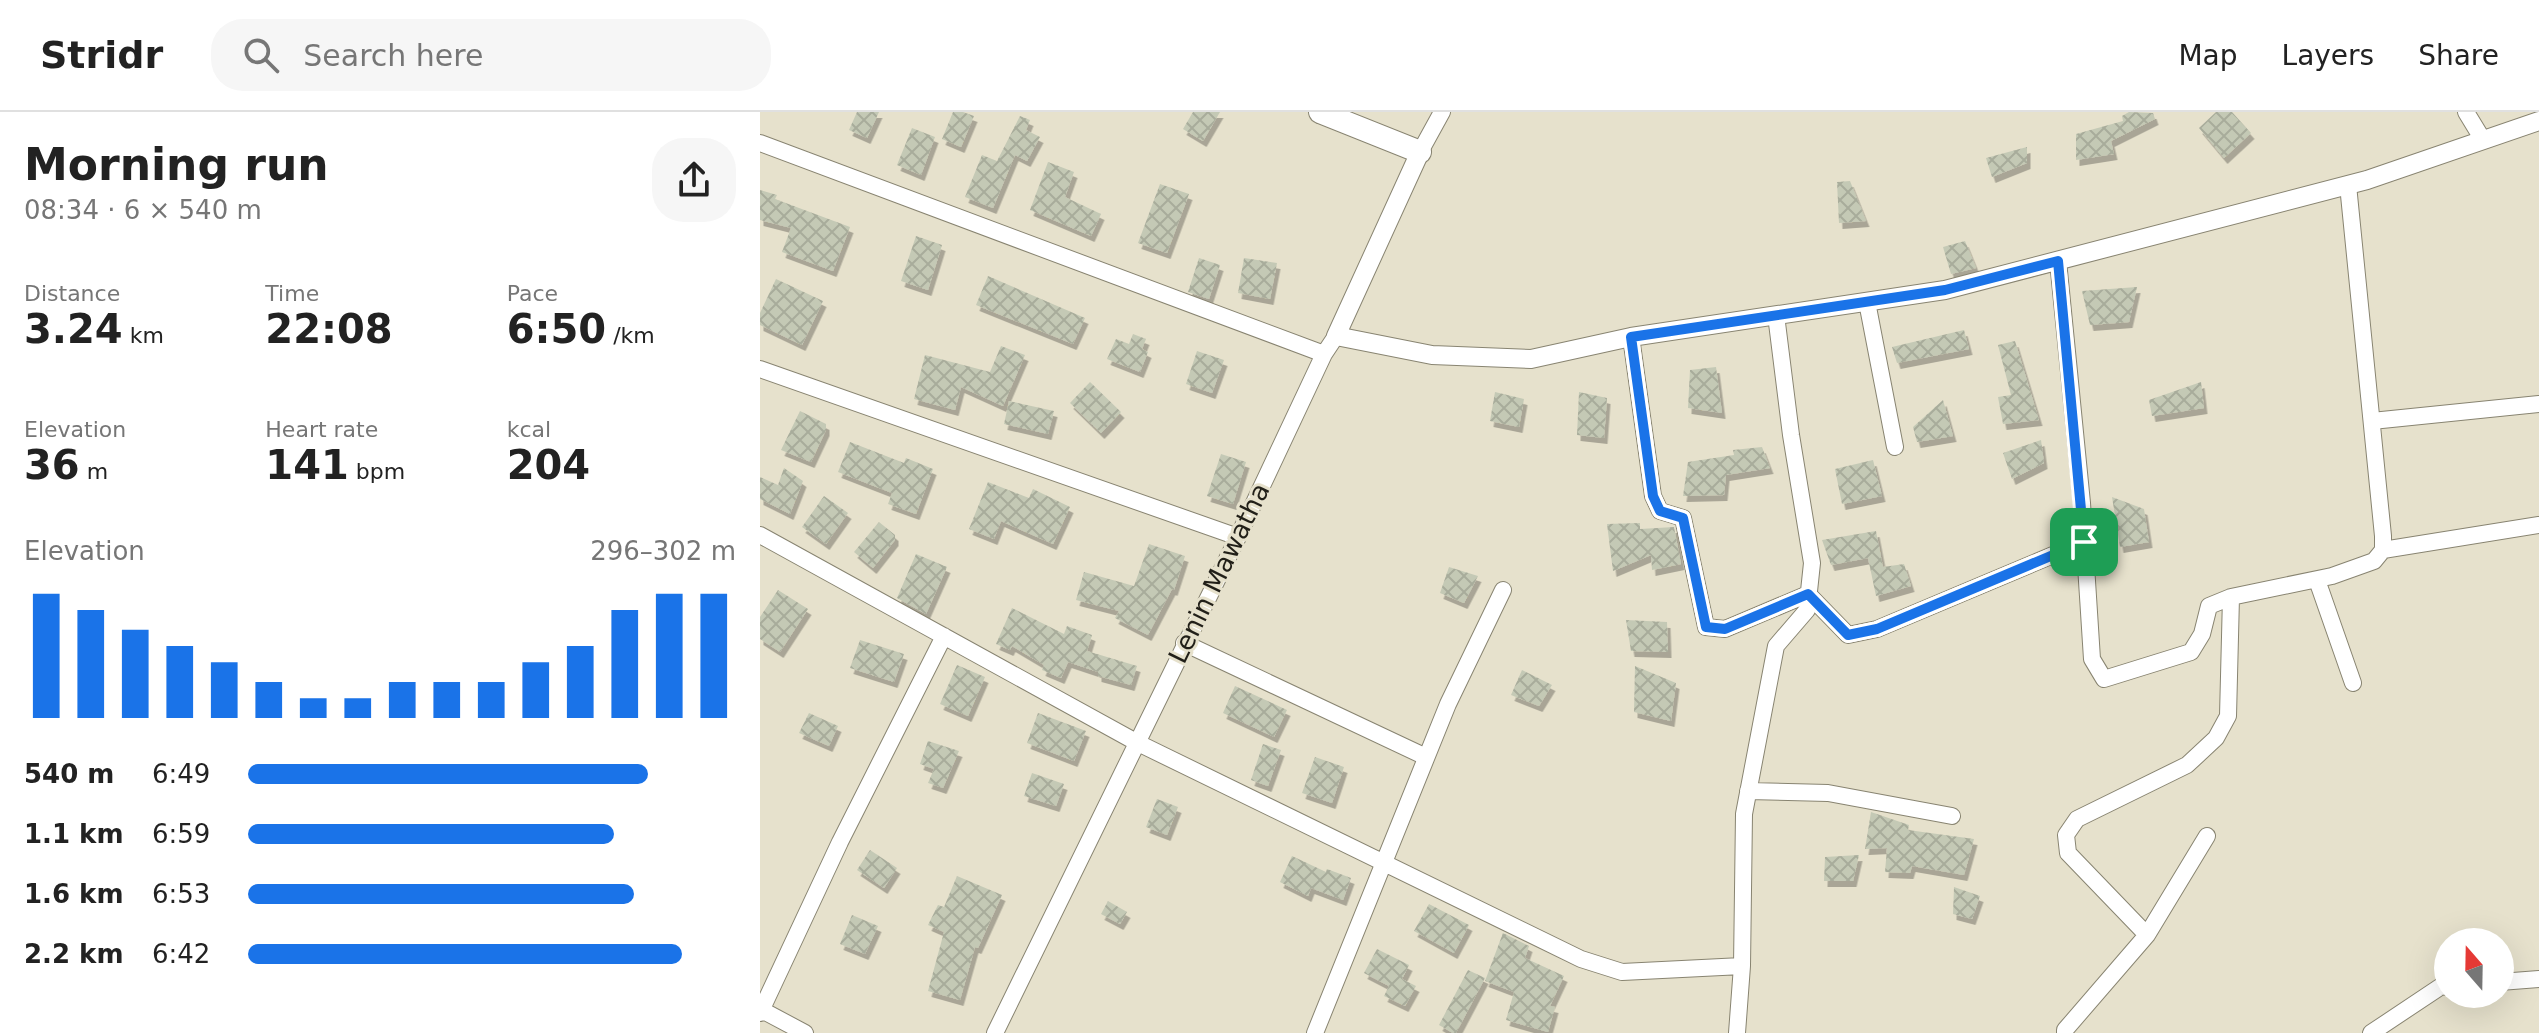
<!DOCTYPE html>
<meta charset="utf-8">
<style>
:root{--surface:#fff;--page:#f6f6f6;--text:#222;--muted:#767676;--line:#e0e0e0;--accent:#1a73e8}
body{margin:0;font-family:"DejaVu Sans",sans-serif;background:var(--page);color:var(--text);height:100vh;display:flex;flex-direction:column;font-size:30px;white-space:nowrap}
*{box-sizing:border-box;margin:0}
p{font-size:26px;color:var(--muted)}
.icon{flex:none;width:44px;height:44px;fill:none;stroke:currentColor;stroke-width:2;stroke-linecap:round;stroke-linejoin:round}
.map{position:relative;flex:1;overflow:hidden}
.panel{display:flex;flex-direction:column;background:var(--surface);width:760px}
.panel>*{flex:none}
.needle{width:52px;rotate:340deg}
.fabs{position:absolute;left:1674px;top:816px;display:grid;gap:16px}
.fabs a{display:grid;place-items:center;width:80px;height:80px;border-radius:50%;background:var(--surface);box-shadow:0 8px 32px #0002;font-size:40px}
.pin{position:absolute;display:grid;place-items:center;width:68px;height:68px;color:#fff;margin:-34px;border-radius:16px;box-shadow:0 4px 12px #0006}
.round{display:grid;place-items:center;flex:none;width:84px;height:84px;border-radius:32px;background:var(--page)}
.summary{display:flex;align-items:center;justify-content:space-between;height:136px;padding:0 24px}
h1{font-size:44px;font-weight:600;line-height:60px}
.metrics{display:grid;grid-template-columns:repeat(3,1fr);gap:12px;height:136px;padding:8px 24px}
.metrics div{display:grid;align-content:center}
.metrics b{font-size:40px;font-weight:600}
.metrics small{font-size:22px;font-weight:400}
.metrics p{font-size:22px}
.chart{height:224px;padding:16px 24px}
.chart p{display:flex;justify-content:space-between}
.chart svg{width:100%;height:144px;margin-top:8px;stroke:var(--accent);stroke-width:6}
ul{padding:0 24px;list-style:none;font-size:26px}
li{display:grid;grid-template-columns:128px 96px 1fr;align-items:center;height:60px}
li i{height:20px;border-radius:10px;background:var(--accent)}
header{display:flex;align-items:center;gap:48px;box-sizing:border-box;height:112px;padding:0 40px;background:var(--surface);border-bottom:2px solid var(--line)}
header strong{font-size:38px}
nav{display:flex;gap:44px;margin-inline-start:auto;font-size:28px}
.search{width:560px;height:72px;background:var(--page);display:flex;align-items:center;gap:20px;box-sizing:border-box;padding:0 28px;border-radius:32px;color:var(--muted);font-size:30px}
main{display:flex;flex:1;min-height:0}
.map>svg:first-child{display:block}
.building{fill:url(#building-cross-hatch);filter:url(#shadow)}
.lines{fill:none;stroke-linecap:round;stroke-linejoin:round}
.minor-casing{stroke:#888471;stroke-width:18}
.tertiary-casing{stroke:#888471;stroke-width:20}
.secondary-casing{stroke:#888471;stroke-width:24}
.minor{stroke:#fff;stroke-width:16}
.tertiary{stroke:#fff;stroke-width:18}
.secondary{stroke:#fff;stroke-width:22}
.route-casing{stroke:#fff;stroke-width:16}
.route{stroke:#1a73e8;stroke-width:10}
.labels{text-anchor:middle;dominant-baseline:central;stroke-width:6;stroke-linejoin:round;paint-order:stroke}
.street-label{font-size:26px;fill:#211f18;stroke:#e6e1cc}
</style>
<header>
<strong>Stridr</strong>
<div class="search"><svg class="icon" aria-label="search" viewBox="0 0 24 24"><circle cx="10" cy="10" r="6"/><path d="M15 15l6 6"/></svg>Search here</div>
<nav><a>Map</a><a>Layers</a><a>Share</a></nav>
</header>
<main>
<section class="panel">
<div class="summary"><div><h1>Morning run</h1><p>08:34 · 6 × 540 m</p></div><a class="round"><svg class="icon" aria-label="share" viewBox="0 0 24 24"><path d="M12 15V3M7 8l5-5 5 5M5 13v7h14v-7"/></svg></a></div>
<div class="metrics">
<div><p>Distance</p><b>3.24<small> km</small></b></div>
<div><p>Time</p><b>22:08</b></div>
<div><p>Pace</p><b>6:50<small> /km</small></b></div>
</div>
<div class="metrics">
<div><p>Elevation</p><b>36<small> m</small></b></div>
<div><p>Heart rate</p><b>141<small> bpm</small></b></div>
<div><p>kcal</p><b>204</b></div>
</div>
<div class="chart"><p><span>Elevation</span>296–302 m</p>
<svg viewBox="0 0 160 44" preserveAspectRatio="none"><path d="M5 44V6M15 44V11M25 44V17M35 44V22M45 44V27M55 44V33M65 44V38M75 44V38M85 44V33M95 44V33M105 44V33M115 44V27M125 44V22M135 44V11M145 44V6M155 44V6"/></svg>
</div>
<ul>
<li><b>540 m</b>6:49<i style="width:82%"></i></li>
<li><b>1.1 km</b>6:59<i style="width:75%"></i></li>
<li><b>1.6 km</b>6:53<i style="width:79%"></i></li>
<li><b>2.2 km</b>6:42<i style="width:89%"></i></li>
</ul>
</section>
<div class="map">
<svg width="1779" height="921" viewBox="0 0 1779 921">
<defs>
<pattern id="building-cross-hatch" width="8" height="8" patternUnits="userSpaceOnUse" patternTransform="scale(2)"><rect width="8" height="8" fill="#c4c9b5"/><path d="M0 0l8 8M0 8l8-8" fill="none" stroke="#a8ac9b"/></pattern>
<filter id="shadow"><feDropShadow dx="3.5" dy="6" stdDeviation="0" flood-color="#0004"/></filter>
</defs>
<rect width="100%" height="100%" fill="#e6e1cc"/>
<path class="building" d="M 97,0 L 119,0 L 107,26 L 89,18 Z
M 193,0 L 203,0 L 214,4 L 201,35 L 182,27 Z
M 433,0 L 460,0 L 443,29 L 423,17 Z
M 1369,0 L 1393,1 L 1395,7 L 1351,29 L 1354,42 L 1316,48 L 1316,22 L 1363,9 L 1362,4 Z
M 1456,0 L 1472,0 L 1491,21 L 1464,46 L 1439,16 Z
M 260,4 L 270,8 L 266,18 L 280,25 L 267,49 L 255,43 L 233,96 L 205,85 L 222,43 L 237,49 Z
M 152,16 L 175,25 L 161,63 L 137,53 Z
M 1267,35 L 1267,51 L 1232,65 L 1226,46 Z
M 288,50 L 314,60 L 305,85 L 341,102 L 331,124 L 270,98 Z
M 1090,69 L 1106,109 L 1079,111 L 1077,70 Z
M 400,72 L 429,82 L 407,141 L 378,131 Z
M 0,78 L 17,83 L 15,87 L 90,115 L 73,159 L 22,140 L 31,116 L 0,108 Z
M 156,124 L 182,133 L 168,178 L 141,169 Z
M 1205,129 L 1216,156 L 1191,162 L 1183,135 Z
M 439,146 L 460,153 L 449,187 L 428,180 Z
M 484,146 L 517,151 L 510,187 L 478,181 Z
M 228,164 L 325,206 L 313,232 L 216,193 Z
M 16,167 L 63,189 L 42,233 L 0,213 L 0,201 Z
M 1377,175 L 1369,210 L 1330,213 L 1322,179 Z
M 1204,218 L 1209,237 L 1137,251 L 1132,235 Z
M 373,222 L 386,227 L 382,237 L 388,240 L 380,260 L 347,247 L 356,227 L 369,232 Z
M 1255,229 L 1279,308 L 1243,312 L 1238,285 L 1251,283 L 1238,233 Z
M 241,234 L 265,243 L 243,294 L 201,275 L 195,298 L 154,287 L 165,243 L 230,260 Z
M 437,239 L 464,248 L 452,281 L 426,272 Z
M 956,255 L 962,301 L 928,296 L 930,258 Z
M 330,270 L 361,300 L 341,321 L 310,291 Z
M 1441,270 L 1444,296 L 1392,304 L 1389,288 Z
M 735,280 L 764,287 L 759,315 L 730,309 Z
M 819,280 L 847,286 L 844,326 L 817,323 Z
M 1183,288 L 1193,324 L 1157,330 L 1153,315 Z
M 249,289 L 294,299 L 288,322 L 244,312 Z
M 40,299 L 66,312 L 66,318 L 51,350 L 21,338 Z
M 1281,328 L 1284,351 L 1252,367 L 1243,341 Z
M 90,330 L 144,351 L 146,346 L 173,357 L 156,402 L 128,392 L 132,381 L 78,360 Z
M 1002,335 L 1010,356 L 966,363 L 964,383 L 923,384 L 928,350 L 974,343 L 973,338 Z
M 461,342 L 486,350 L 473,392 L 447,384 Z
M 1113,348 L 1122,384 L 1082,392 L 1075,357 Z
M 24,356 L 43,369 L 30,402 L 0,387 L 0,365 L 18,373 Z
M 228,370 L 269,386 L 273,377 L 310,395 L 293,432 L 241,409 L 234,427 L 209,417 Z
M 64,384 L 88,401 L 66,432 L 42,415 Z
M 1352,385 L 1384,397 L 1389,430 L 1360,435 Z
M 119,410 L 135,423 L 135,428 L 113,456 L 94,440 Z
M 880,411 L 880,417 L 914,415 L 921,452 L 892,458 L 891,443 L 853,459 L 847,412 Z
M 1116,419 L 1123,455 L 1144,452 L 1151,474 L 1116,484 L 1108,446 L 1071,453 L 1062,428 Z
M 389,432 L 425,444 L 414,478 L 412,477 L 388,523 L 355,506 L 359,499 L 316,488 L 324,460 L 374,474 Z
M 156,442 L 187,455 L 166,502 L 137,486 Z
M 689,455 L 718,464 L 704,491 L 680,481 Z
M 18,478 L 48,497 L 20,540 L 0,527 L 0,505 Z
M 252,496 L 304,522 L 307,514 L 332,523 L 327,539 L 377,554 L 371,573 L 338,564 L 338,560 L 308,550 L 301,566 L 282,558 L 284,553 L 252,534 L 250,538 L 236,532 Z
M 866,508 L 907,510 L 908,540 L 871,539 Z
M 100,528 L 144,542 L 134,570 L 90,556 Z
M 197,553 L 225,565 L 208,604 L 180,592 Z
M 875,554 L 916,571 L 911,609 L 874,600 Z
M 762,558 L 792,573 L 779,594 L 751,583 Z
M 475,574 L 527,598 L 514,625 L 463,601 Z
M 49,601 L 78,614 L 69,634 L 39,621 Z
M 278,601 L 326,619 L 314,649 L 267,631 Z
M 168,629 L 199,639 L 183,676 L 168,671 L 174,657 L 160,652 Z
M 503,632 L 521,638 L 508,674 L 491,668 Z
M 555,645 L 584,655 L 572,691 L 542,681 Z
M 272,661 L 304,672 L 296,694 L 264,684 Z
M 397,687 L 418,695 L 407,723 L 386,715 Z
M 1111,700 L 1149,713 L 1148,718 L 1214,727 L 1204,763 L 1152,754 L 1150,761 L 1125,760 L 1127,736 L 1105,737 Z
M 110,738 L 137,756 L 124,776 L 97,758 Z
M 1099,743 L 1093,769 L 1064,769 L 1065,745 Z
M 532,744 L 566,760 L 567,757 L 591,766 L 583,788 L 551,776 L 548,784 L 520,770 Z
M 197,764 L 242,783 L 218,836 L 215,835 L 200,888 L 168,879 L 184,820 L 168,813 L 178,793 L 184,795 Z
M 1194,775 L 1220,784 L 1212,807 L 1193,802 Z
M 348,789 L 367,800 L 360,812 L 341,802 Z
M 669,792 L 709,813 L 694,841 L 654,819 Z
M 92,803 L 118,814 L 105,842 L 80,832 Z
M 743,821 L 769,834 L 765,846 L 804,864 L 790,894 L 795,895 L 788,920 L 746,908 L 754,880 L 725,869 Z
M 617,837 L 649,853 L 642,867 L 656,874 L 645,894 L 624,884 L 629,874 L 604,861 Z
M 708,858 L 725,866 L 696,921 L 693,921 L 679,913 Z"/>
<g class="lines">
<g class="minor-casing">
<path id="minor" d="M 1706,0 L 1723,28
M 0,31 L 564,242
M 660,40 L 682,0
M 1298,149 L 1322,391 L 1332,547 L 1344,567 L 1431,540 L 1442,522 L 1449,494 L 1471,485 L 1572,464 L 1614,449 L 1623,438 L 1623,424 L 1588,73
M 1107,190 L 1135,335
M 871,225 L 893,384 L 900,399 L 923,406 L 946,515 L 965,517 L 1048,482 L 1088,523 L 1117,517 L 1324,430
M 0,257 L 478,425
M 1612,309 L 1779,292
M 0,423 L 376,630 L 821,847 L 862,860 L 982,854
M 1623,438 L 1779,413
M 1557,468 L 1593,571
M 424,531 L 666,645
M 988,679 L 1068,681 L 1192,704
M 1387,823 L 1308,741 L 1306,723 L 1317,707 L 1427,653 L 1456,626 L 1468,604 L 1471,485
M 1740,870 L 1779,867
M 0,897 L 45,921
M 0,901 L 80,730 L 184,524
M 235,921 L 478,425 L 564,242 L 576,224
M 555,921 L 688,592 L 743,478
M 977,921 L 982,854 L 984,702 L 1016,534 L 1047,498 L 1052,451 L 1031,323 L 1016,203
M 1305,921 L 1305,918 L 1387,823 L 1447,724
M 1611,921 L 1680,875 L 1688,874"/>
</g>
<g class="tertiary-casing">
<path id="tertiary" d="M 660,40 L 576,224 L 672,243 L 771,247 L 871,225 L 1185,178 L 1607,68 L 1779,9"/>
</g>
<g class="secondary-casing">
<path id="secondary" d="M 560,0 L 660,40"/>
</g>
<use href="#minor" class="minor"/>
<use href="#tertiary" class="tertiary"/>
<use href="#secondary" class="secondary"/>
</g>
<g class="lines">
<g class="route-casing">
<path id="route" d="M 1298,149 L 1324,430 L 1117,517 L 1088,523 L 1048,482 L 965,517 L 946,515 L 923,406 L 900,399 L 893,384 L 871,225 L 1185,178 Z"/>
</g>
<use href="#route" class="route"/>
</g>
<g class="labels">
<g class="street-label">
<text transform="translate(459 461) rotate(-64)">Lenin Mawatha</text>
</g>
</g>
</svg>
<div class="fabs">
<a><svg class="needle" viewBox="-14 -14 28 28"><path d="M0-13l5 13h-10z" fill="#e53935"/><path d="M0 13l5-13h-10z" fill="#767676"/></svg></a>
</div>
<div class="pin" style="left:1324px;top:430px;background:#1e9e55"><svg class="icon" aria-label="arrive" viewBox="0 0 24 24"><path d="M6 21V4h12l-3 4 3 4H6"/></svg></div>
</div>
</main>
